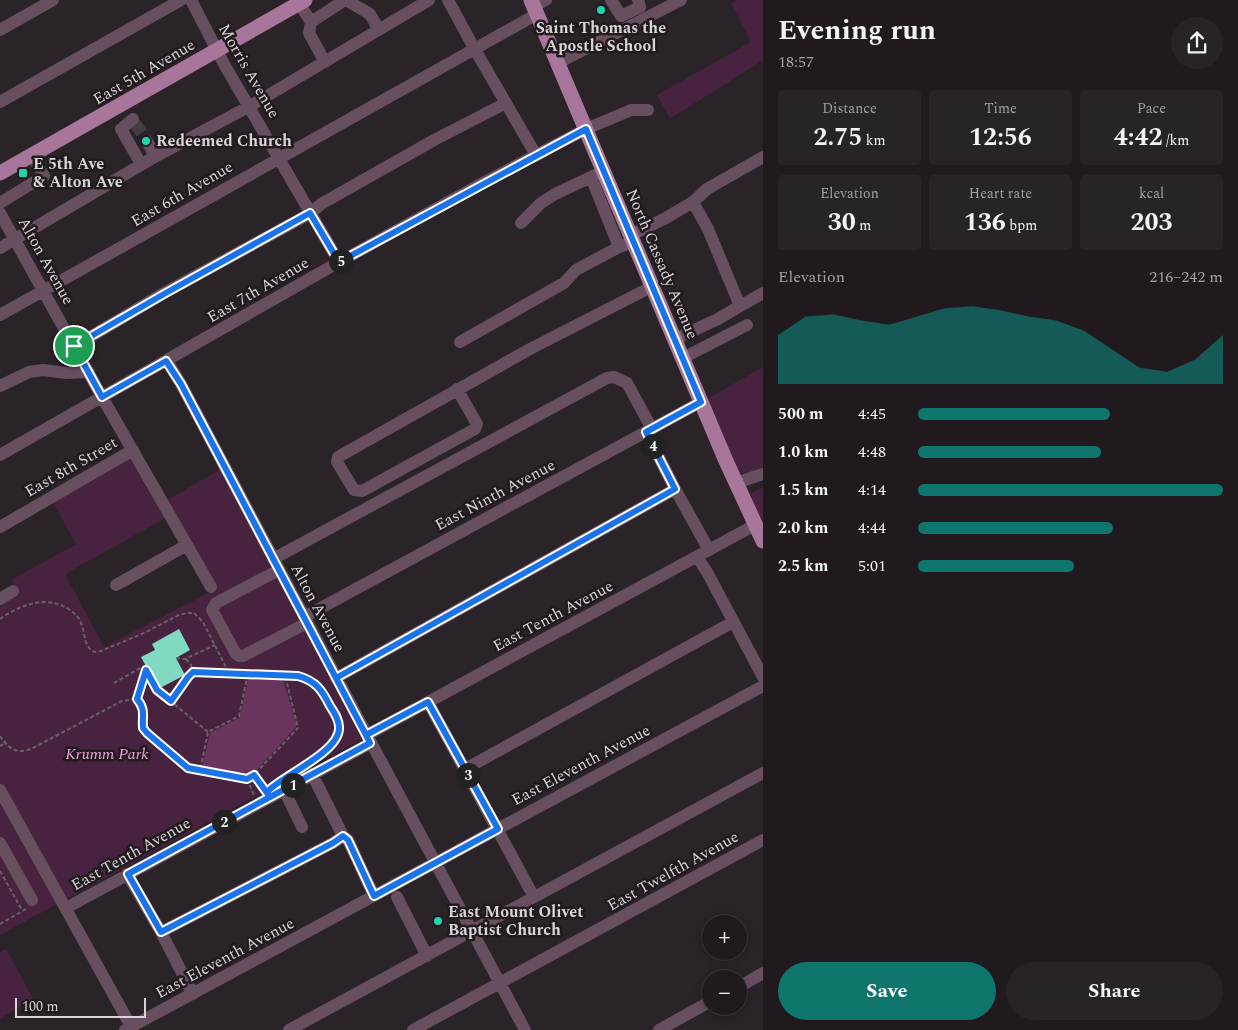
<!DOCTYPE html>
<meta charset="utf-8">
<style>
:root{--surface:#201a1e;--page:#282327;--text:#f1f3f6;--muted:#a2a1a4;--line:#3d383c;--accent:#0f766e}
body{margin:0;font-family:Spectral,serif;background:var(--page);color:var(--text);height:100vh;display:flex;flex-direction:column;font-size:19px;white-space:nowrap}
*{box-sizing:border-box;margin:0}
p{font-size:16px;color:var(--muted)}
.icon{flex:none;width:28px;height:28px;fill:none;stroke:currentColor;stroke-width:2;stroke-linecap:round;stroke-linejoin:round}
.map{position:relative;flex:1;overflow:hidden}
.details{display:flex;flex-direction:column;background:var(--surface);width:475px}
.details>*{flex:none}
.fabs{position:absolute;left:702px;top:915px;display:grid;gap:10px}
.fabs a{display:grid;place-items:center;width:45px;height:45px;border-radius:50%;background:var(--surface);box-shadow:0 2px 12px #0003,0 0 0 1px var(--line);font-size:25px}
.scale{position:absolute;left:15px;bottom:12px;width:131px;box-sizing:border-box;padding-left:5px;border:2px solid #d8d4d7;border-top:0;font-size:14px;line-height:18px;white-space:nowrap;color:#d8d4d7;-webkit-text-stroke:4px #211a1e;paint-order:stroke}
.pin{position:absolute;display:grid;place-items:center;width:42px;height:42px;color:#fff;margin:-21px;border:2px solid #fff;border-radius:50%;box-shadow:0 1px 5px #0007}
.km{position:absolute;width:25px;height:25px;margin:-12px;border-radius:50%;background:#222;color:#fff;font-size:14px;line-height:25px;text-align:center}
.round{display:grid;place-items:center;flex:none;width:52px;height:52px;border-radius:26px;background:var(--page)}
.head{display:flex;align-items:center;justify-content:space-between;height:85px;padding:0 15px}
h1{font-size:28px;font-weight:700;line-height:38px}
.metrics{display:grid;grid-template-columns:repeat(3,1fr);gap:8px;height:85px;padding:5px 15px}
.metrics div{display:grid;align-content:center;border-radius:5px;background:var(--page);text-align:center}
.metrics b{font-size:25px;font-weight:700}
.metrics small{font-size:14px;font-weight:400}
.metrics p{font-size:14px}
.chart{height:140px;padding:10px 15px}
.chart p{display:flex;justify-content:space-between}
.chart svg{width:100%;height:90px;margin-top:5px;fill:var(--accent);opacity:.7}
.cta{display:flex;gap:10px;margin-top:auto;padding:10px 15px}
.cta a{flex:1;height:58px;border-radius:30px;background:var(--accent);color:#fff;font-size:20px;font-weight:700;line-height:58px;text-align:center}
.cta a+a{background:var(--page);color:var(--text)}
ul{padding:0 15px;list-style:none;font-size:16px}
li{display:grid;grid-template-columns:80px 60px 1fr;align-items:center;height:38px}
li i{height:12px;border-radius:6px;background:var(--accent)}
main{display:flex;flex:1;min-height:0}
.map>svg:first-child{display:block}
.green{fill:#48233f}
.water{fill:#6a355d}
.building{fill:#80d9c0}
.lines{fill:none;stroke-linecap:round;stroke-linejoin:round}
.minor-tunnel{stroke:#443e42;stroke-width:12;stroke-dasharray:12 6;stroke-linecap:butt}
.path{stroke:#686266;stroke-width:2;stroke-dasharray:4 2.5;stroke-linecap:butt}
.minor{stroke:#684f60;stroke-width:12}
.major{stroke:#a8769a;stroke-width:15}
.route-casing{stroke:#fff;stroke-width:10}
.route{stroke:#1a73e8;stroke-width:6}
.poi-dot{fill:#1fd5b0;stroke:#211a1e;stroke-width:2}
.labels{text-anchor:middle;dominant-baseline:central;stroke-width:5;stroke-linejoin:round;paint-order:stroke}
.poi-label{font-size:16px;font-weight:bold;fill:#d8d4d7;stroke:#211a1e;text-anchor:start}
.street-label{font-size:16px;fill:#d8d4d7;stroke:#211a1e}
.park-label{font-size:16px;font-style:italic;fill:#f6a3df;stroke:#211a1e}
</style>
<main>
<div class="map">
<svg width="763" height="1030" viewBox="0 0 763 1030">
<rect width="100%" height="100%" fill="#2a2328"/>
<path class="green" d="M 736,0 L 763,0 L 763,60 L 670,119 L 657,95 L 751,42 L 731,3 Z
M 763,367 L 763,471 C 750,475 746,479 737,467 L 707,399 Z
M 131,456 L 166,518 L 65,574 L 104,647 L 216,589 L 167,500 L 221,469 L 362,739 L 0,935 L 0,604 L 18,594 L 11,580 L 76,544 L 52,501 Z
M 763,487 L 763,522 L 751,499 L 752,493 Z
M 6,949 L 34,1000 L 0,1018 L 0,952 Z"/>
<path class="water" d="M 249,674 L 282,676 L 297,726 L 255,772 L 246,778 L 202,768 L 210,733 L 240,717 Z"/>
<path class="building" d="M 179,629 L 190,650 L 176,658 L 185,675 L 158,689 L 141,657 L 155,650 L 152,644 Z"/>
<g class="lines">
<path class="minor-tunnel" d="M 135,123 L 148,143"/>
<path class="path" d="M 0,619 C 20,605 47,594 70,610 C 74,613 78,616 80,621 C 86,632 82,645 94,652 L 101,651 L 144,633 L 179,615 L 187,613 L 194,613 L 203,622 L 229,673
M 176,658 L 185,659 L 215,645
M 186,659 L 191,665 L 193,672
M 248,673 L 285,675 L 298,728 L 254,775 L 247,779 L 200,771 L 208,732 L 239,716 Z
M 285,675 C 293,675 301,675 308,678 C 319,684 342,718 339,730 C 336,745 318,755 307,764
M 114,683 L 144,666 L 157,690 L 208,732
M 137,699 L 145,670
M 172,700 L 188,677 L 193,672 L 248,673
M 0,736 C 9,749 16,754 31,749 L 122,701 L 137,699 C 146,710 142,715 143,728 L 147,733 L 188,768 L 200,771
M 0,746 L 5,743
M 254,775 L 264,789
M 247,779 L 254,795
M 0,871 L 22,910
M 0,924 L 26,909"/>
<path class="minor" d="M 191,0 L 224,64 L 339,262
M 346,0 L 370,14 L 379,30
M 448,0 L 474,48 L 536,155
M 611,0 L 621,16 L 640,7 L 638,0
M 299,3 L 311,22 L 309,33 L 325,62
M 534,6 L 546,0
M 311,22 L 345,0
M 0,30 L 53,0
M 558,63 L 681,0
M 0,102 L 181,0
M 133,119 L 121,129 L 137,157
M 148,143 L 155,157
M 591,177 L 619,247 L 625,245
M 693,202 L 707,189 L 763,157
M 0,203 L 44,176 L 32,155
M 0,213 L 102,397 L 211,587
M 521,223 L 541,203 L 555,194 L 604,171
M 631,235 L 664,219 L 693,202 L 708,229 L 740,306 L 718,319 L 675,339
M 0,248 L 151,159 L 250,106 L 429,0
M 740,306 L 763,293
M 0,315 L 537,14
M 460,342 L 564,283 L 576,270 L 619,247
M 75,346 L 164,293 L 311,213 L 321,204 L 436,139 L 506,103
M 683,358 L 747,325
M 167,361 L 181,384 L 367,735 L 525,1030
M 0,386 L 29,372 L 43,370 L 66,373 L 89,372
M 457,389 L 477,424 L 475,429 L 362,491 L 354,490 L 337,462 L 338,457 L 530,349 L 653,286
M 646,432 L 675,489 L 709,550
M 0,455 L 339,262 L 479,185 L 586,129 L 631,110 L 648,110
M 736,483 L 763,474
M 0,527 L 133,450
M 697,557 L 707,572 L 763,677
M 273,559 L 607,378 L 614,377 L 627,383 L 652,429
M 279,570 L 216,603 L 212,610 L 236,654 L 239,656 L 243,656 L 307,623
M 116,585 L 187,545
M 0,599 L 13,591
M 304,617 L 701,402
M 336,678 L 675,489
M 428,702 L 534,897
M 367,735 L 755,525
M 465,769 L 733,622
M 312,774 L 343,836
M 0,790 L 133,1030
M 284,790 L 302,827
M 0,843 L 32,900
M 127,874 L 161,932
M 397,897 L 427,956
M 66,908 L 371,743
M 739,987 L 763,973
M 193,994 L 161,932 L 333,843 L 343,836 L 348,840 L 374,896
M 125,1030 L 763,686
M 289,1030 L 763,773
M 413,1030 L 763,840
M 659,1030 L 711,1001"/>
<path class="major" d="M 531,0 L 726,461 L 763,541
M 0,173 L 305,0"/>
</g>
<g class="lines">
<g class="route-casing">
<path id="route" d="M 74,346 L 102,397 L 166,361 L 181,384 C 243,501 305,618 366,735 L 370,743 L 270,797 L 254,775 L 247,779 L 188,768 L 147,733 L 143,728 C 142,715 146,710 137,699 L 146,670 L 157,690 L 171,701 L 188,677 L 193,672 L 298,676 C 316,681 322,690 330,706 C 334,712 339,719 339,727 C 341,752 281,776 267,792 L 270,797 L 128,874 L 161,932 L 333,843 L 343,836 L 348,840 L 374,896 L 498,829 L 428,702 L 366,735 L 336,678 L 675,489 L 646,432 L 701,402 L 586,129 L 339,262 L 310,213 L 164,294 L 74,346"/>
</g>
<use href="#route" class="route"/>
</g>
<g class="poi-dot">
<circle cx="601" cy="10" r="5"/>
<circle cx="146" cy="141" r="5"/>
<rect x="18" y="168" width="10" height="10" rx="2.5"/>
<circle cx="438" cy="921" r="5"/>
</g>
<g class="labels">
<g class="poi-label">
<text x="601" y="28" text-anchor="middle">Saint Thomas the<tspan x="601" dy="18">Apostle School</tspan></text>
<text x="156" y="141">Redeemed Church</text>
<text x="33" y="164">E 5th Ave<tspan x="33" dy="18">&amp; Alton Ave</tspan></text>
<text x="448" y="912">East Mount Olivet<tspan x="448" dy="18">Baptist Church</tspan></text>
</g>
<g class="street-label">
<text transform="translate(249 71) rotate(60)">Morris Avenue</text>
<text transform="translate(144 72) rotate(-30)">East 5th Avenue</text>
<text transform="translate(182 194) rotate(-30)">East 6th Avenue</text>
<text transform="translate(46 261) rotate(61)">Alton Avenue</text>
<text transform="translate(662 264) rotate(67)">North Cassady Avenue</text>
<text transform="translate(258 290) rotate(-30)">East 7th Avenue</text>
<text transform="translate(71 467) rotate(-30)">East 8th Street</text>
<text transform="translate(495 495) rotate(-28)">East Ninth Avenue</text>
<text transform="translate(318 608) rotate(62)">Alton Avenue</text>
<text transform="translate(553 616) rotate(-28)">East Tenth Avenue</text>
<text transform="translate(581 765) rotate(-28)">East Eleventh Avenue</text>
<text transform="translate(131 854) rotate(-29)">East Tenth Avenue</text>
<text transform="translate(673 871) rotate(-29)">East Twelfth Avenue</text>
<text transform="translate(225 958) rotate(-28)">East Eleventh Avenue</text>
</g>
<g class="park-label">
<text x="107" y="754">Krumm Park</text>
</g>
</g>
</svg>
<div class="fabs">
<a>+</a>
<a>−</a>
</div>
<div class="scale">100 m</div>
<div class="pin" style="left:74px;top:346px;background:#1e9e55"><svg class="icon" aria-label="arrive" viewBox="0 0 24 24"><path d="M6 21V4h12l-3 4 3 4H6"/></svg></div>
<b class="km" style="left:293px;top:785px">1</b>
<b class="km" style="left:224px;top:822px">2</b>
<b class="km" style="left:468px;top:775px">3</b>
<b class="km" style="left:653px;top:446px">4</b>
<b class="km" style="left:341px;top:261px">5</b>
</div>
<section class="details">
<div class="head"><div><h1>Evening run</h1><p>18:57</p></div><a class="round"><svg class="icon" aria-label="share" viewBox="0 0 24 24"><path d="M12 15V3M7 8l5-5 5 5M5 13v7h14v-7"/></svg></a></div>
<div class="metrics">
<div><p>Distance</p><b>2.75<small> km</small></b></div>
<div><p>Time</p><b>12:56</b></div>
<div><p>Pace</p><b>4:42<small> /km</small></b></div>
</div>
<div class="metrics">
<div><p>Elevation</p><b>30<small> m</small></b></div>
<div><p>Heart rate</p><b>136<small> bpm</small></b></div>
<div><p>kcal</p><b>203</b></div>
</div>
<div class="chart"><p><span>Elevation</span>216–242 m</p>
<svg viewBox="0 0 160 44" preserveAspectRatio="none"><path d="M0 44V20L10 11L20 10L30 13L40 15L50 11L60 7L70 6L80 8L90 11L100 13L110 18L120 27L130 36L140 38L150 32L160 20V44z"/></svg>
</div>
<ul>
<li><b>500 m</b>4:45<i style="width:63%"></i></li>
<li><b>1.0 km</b>4:48<i style="width:60%"></i></li>
<li><b>1.5 km</b>4:14<i style="width:100%"></i></li>
<li><b>2.0 km</b>4:44<i style="width:64%"></i></li>
<li><b>2.5 km</b>5:01<i style="width:51%"></i></li>
</ul>
<div class="cta"><a>Save</a><a>Share</a></div>
</section>
</main>
